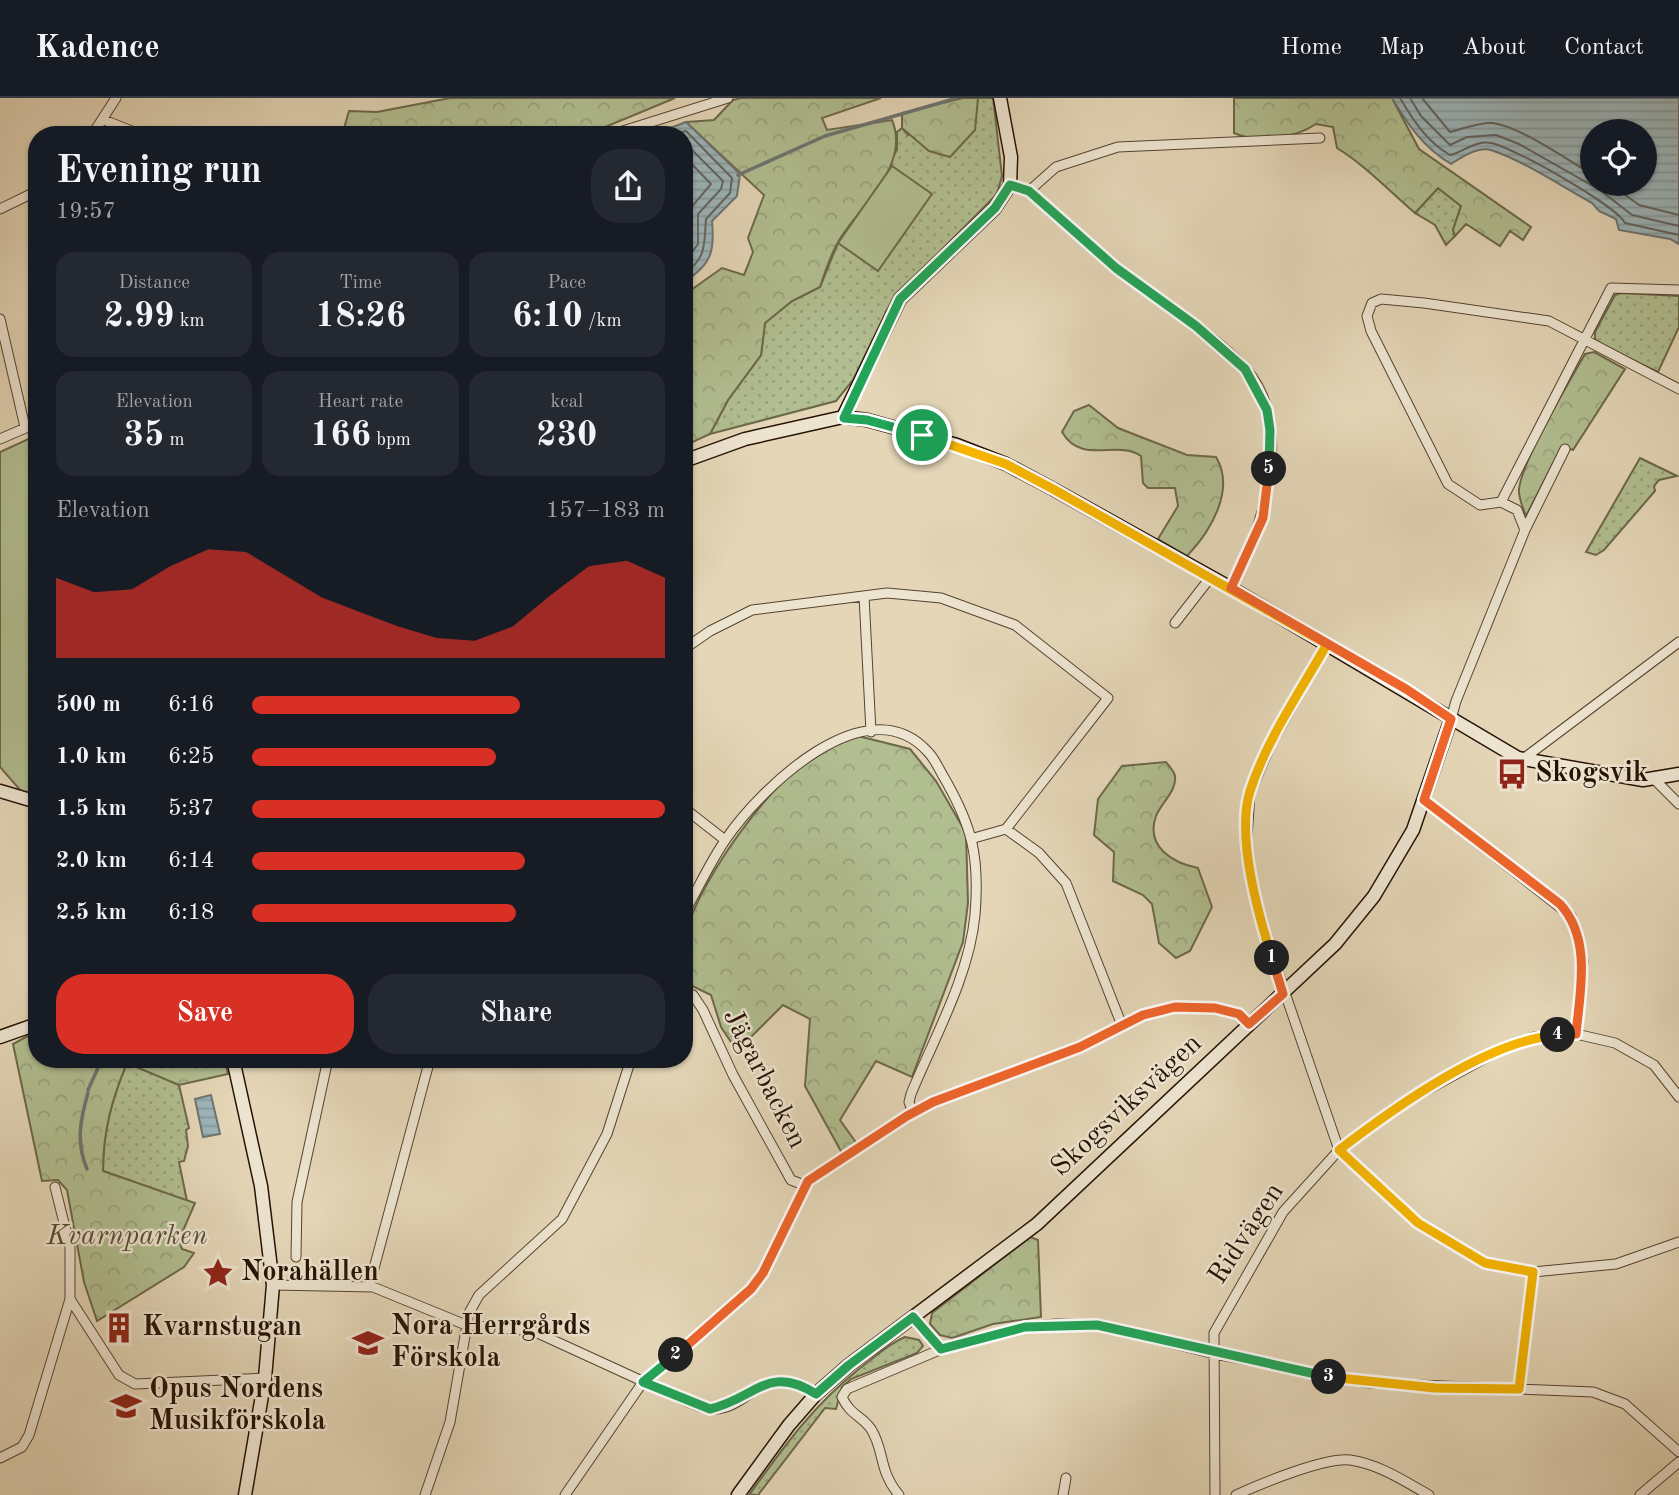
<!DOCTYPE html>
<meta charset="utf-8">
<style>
:root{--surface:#171b24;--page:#242831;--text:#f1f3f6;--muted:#9ea1a6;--line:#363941;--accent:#d93025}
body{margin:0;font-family:"Old Standard TT",serif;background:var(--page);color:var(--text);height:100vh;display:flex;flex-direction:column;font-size:26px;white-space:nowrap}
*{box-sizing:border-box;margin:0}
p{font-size:23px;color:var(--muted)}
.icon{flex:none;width:38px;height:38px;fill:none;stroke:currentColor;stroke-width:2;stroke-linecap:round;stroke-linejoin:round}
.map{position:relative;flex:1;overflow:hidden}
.sheet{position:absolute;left:28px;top:28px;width:665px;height:942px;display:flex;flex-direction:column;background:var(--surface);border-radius:28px;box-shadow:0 2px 5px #0004}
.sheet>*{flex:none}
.controls{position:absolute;left:1580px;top:21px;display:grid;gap:14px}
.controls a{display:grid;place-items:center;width:77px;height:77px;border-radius:50%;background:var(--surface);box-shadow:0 2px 5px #0004;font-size:35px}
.pin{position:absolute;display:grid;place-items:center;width:60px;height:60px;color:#fff;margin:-30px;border:4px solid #fff;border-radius:50%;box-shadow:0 2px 7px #0007}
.km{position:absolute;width:35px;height:35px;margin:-18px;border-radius:50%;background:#222;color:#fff;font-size:19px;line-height:35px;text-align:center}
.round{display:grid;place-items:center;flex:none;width:74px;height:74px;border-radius:28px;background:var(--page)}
.headline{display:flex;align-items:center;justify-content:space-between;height:119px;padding:0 28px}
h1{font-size:38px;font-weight:600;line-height:52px}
.stats{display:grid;grid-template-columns:repeat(3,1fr);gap:10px;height:119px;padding:7px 28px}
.stats div{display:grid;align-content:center;border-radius:18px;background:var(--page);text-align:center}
.stats b{font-size:35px;font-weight:600}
.stats small{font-size:19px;font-weight:400}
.stats p{font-size:19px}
.chart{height:196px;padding:14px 28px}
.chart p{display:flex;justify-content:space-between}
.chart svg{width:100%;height:126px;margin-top:7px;fill:var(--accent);opacity:.7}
.button{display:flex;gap:14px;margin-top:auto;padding:14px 28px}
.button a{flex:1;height:80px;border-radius:28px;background:var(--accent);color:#fff;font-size:28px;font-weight:600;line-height:80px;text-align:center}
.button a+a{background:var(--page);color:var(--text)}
ul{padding:0 28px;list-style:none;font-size:23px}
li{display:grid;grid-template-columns:112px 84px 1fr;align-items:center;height:52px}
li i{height:18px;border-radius:9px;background:var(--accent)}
header{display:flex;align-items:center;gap:42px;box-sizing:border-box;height:98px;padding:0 35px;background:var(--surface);border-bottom:2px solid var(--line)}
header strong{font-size:33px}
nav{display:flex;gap:38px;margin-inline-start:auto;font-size:24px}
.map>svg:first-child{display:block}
.grass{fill:url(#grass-dots);stroke:#6c684a;stroke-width:2}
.forest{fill:url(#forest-crowns);stroke:#6c684a;stroke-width:2}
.garden{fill:#b1be90;stroke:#6c684a;stroke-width:2}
.water{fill:url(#water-rules);stroke:#6d7472;stroke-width:2;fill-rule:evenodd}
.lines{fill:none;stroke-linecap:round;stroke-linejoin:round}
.shore{stroke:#616460;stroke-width:2}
.stream{stroke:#6d7472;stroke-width:3.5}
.street-casing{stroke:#564331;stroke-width:11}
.secondary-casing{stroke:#261204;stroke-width:15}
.street{stroke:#ede4d0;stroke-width:9}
.secondary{stroke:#ede4d0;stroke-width:12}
.split-1-casing{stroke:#fff;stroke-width:14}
.split-2-casing{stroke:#fff;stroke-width:14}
.split-3-casing{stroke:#fff;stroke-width:14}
.split-4-casing{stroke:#fff;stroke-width:14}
.split-5-casing{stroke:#fff;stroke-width:14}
.split-6-casing{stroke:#fff;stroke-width:14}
.split-1{stroke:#f5b400;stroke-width:9}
.split-2{stroke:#f0652b;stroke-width:9}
.split-3{stroke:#22a559;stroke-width:9}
.split-4{stroke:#f5b400;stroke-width:9}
.split-5{stroke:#f0652b;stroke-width:9}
.split-6{stroke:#22a559;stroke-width:9}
.labels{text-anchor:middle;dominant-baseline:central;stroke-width:5;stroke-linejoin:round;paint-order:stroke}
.poi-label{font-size:28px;font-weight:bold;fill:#261204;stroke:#ede4d0;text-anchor:start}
.street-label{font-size:28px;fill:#261204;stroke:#ede4d0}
.park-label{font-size:28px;font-style:italic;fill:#574e35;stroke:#ede4d0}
</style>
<header>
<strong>Kadence</strong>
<nav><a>Home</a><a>Map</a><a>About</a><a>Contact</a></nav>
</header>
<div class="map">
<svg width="1679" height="1397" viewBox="0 0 1679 1397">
<defs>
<pattern id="grass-dots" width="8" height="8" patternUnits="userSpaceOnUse" patternTransform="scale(1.75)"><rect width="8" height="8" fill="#b1be90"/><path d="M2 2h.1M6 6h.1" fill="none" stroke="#98a27b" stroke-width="1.8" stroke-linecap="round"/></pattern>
<pattern id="forest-crowns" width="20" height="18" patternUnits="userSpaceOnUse" patternTransform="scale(1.75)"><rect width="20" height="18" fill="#b1be90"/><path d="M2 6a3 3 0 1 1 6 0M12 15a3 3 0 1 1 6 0" fill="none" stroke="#98a27b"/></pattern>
<pattern id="water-rules" width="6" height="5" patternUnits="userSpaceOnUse" patternTransform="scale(1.75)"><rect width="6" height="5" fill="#9cb6bb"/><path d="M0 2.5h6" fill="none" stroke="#869b9f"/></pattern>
</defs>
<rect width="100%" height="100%" fill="#e4d6b7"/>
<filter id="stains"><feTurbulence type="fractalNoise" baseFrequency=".00286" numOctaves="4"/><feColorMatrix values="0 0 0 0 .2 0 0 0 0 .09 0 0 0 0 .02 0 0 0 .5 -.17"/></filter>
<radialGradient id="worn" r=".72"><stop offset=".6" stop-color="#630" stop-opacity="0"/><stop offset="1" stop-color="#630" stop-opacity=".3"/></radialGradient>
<path class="grass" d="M 978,0 L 993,0 L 1002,78 L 997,96 L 910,184 L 887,212 L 853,282 L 836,303 L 710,336 L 728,302 L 761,257 L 765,225 L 792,203 L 820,189 L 838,145 L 897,52 L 897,34 L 902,30 L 908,37 L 976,10 Z
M 1438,90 L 1461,108 L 1453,132 L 1455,138 L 1446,147 L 1435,127 L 1415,115 Z
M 1621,195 L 1679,198 L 1679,229 L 1658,274 L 1602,248 L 1595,241 L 1595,234 L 1615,197 Z
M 1640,360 L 1677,378 L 1659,382 L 1654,388 L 1655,393 L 1604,452 L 1596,457 L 1586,454 Z
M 127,964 L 179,987 L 189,1030 L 186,1032 L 188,1048 L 184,1063 L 179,1064 L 187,1103 L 103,1073 C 103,1033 112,1001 127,964 Z
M 905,1239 L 919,1242 L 923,1248 L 917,1255 L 851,1281 L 842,1289 L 836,1311 L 825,1310 L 758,1397 L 749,1397 C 785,1347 812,1309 860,1270 C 875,1259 888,1246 905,1239 Z"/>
<path class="forest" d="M 450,0 L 675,0 L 586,37 L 342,37 L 349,13 L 377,14 Z
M 741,0 L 881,0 L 822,20 L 827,32 L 892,22 C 911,68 860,107 838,144 C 830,158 825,174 820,189 L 792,203 L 765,225 L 761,257 L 728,302 L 710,336 L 684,348 L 684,197 L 722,170 L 744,177 L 753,154 L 748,140 L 764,97 L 686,24 L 714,22 L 733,2 Z
M 963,0 L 978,0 L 975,32 L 950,59 L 929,53 L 902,30 L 902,15 Z
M 1234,0 L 1392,0 L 1419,51 L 1531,129 L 1523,142 L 1510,133 L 1500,148 L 1466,126 L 1455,138 L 1453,132 L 1461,108 L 1438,90 L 1415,115 C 1388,92 1366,68 1337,50 L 1333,29 L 1316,26 C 1295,40 1258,46 1234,35 Z
M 1594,254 L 1625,271 L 1573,352 L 1562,348 L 1526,418 C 1523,410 1518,399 1519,391 C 1523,360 1568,286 1585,256 Z
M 1089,307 L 1118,330 L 1187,357 L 1216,359 C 1236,392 1210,434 1187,458 L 1158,441 L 1178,408 L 1175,390 L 1148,390 L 1143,385 L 1141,358 C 1117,341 1082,368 1062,334 L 1074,313 Z
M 858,638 L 910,651 L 936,683 L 966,735 L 968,805 L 963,844 L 912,979 L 876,963 L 840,1022 L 857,1046 L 842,1055 L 805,988 L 810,921 L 783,907 L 750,940 L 733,947 L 721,929 L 711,897 L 684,884 C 684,869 681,849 685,835 C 703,778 770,682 823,652 C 833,646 847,643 858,638 Z
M 1166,664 C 1169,668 1174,673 1175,678 C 1177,693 1161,705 1156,718 C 1145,749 1173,765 1198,770 L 1212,809 L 1190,853 L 1176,860 L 1159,845 L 1152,806 L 1143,797 L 1113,783 L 1114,754 L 1094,737 L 1098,701 L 1122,668 Z
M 37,933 L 37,961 L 224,961 L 228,976 L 179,987 L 127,965 C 112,1001 103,1033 103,1073 L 195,1105 L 179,1142 L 182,1151 L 194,1155 L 184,1169 L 97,1223 L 84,1184 L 67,1092 L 58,1082 L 42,1083 L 13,946 Z
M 1030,1139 L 1038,1142 L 1041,1219 L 993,1226 L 952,1240 L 940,1237 L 930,1226 L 932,1215 Z"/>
<path class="garden" d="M 892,68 L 932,96 L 878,173 L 838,145 Z
M 37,337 L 37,698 L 21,693 L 0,669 L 0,354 Z"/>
<path class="water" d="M 1392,0 L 1679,0 L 1679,146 L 1670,141 L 1619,132 L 1616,121 L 1599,113 L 1592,105 C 1559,87 1526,64 1491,52 C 1478,48 1462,59 1451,66 C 1424,50 1408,27 1392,0 ZM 1645,33 L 1645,86 L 1592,86 L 1592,33 Z
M 686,24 L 740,76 L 737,98 L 712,123 C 715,154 711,167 684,184 L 684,37 L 652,37 Z
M 211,997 L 220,1036 L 203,1039 L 195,1001 Z"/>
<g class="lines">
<path class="shore" d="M 1400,0 C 1413,22 1427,44 1450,57 C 1463,54 1476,42 1491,45 C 1513,49 1617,108 1625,125 L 1679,137
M 1410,0 L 1421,18 L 1450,47 L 1467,39 L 1496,37 L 1519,46 L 1600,92 L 1632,117 L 1679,128
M 1422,0 L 1450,34 C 1463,31 1478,24 1493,25 C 1521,29 1567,62 1592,76
M 672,37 L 686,33 L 732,80 L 730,95 L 706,121 C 704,145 707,161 684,175
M 684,44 L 723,83 L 721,91 L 698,116 L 698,146 L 684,165
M 684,58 L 711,86 L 689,112 L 684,149
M 1610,86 L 1639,107 L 1679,117"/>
<path class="stream" d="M 738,77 L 825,38 L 957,0
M 88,992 L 102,961
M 87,1071 C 76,1045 80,1022 88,995"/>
<g class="street-casing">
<path id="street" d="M 104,22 L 142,37
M 92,37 L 116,0
M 610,37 L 728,0
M 1010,87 C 1016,89 1025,90 1030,94 C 1037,98 1043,107 1049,112 C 1072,132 1094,152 1118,171 C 1159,205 1207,230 1244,269 C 1297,325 1263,432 1231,490
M 1029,93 L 1056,69 L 1118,49 L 1320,40
M 0,111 L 37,93
M 0,221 L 25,329
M 0,341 L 37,325
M 1501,404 L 1480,407 L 1448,386 L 1371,233 L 1367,218 L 1372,205 L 1381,201 L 1424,205 L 1549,223 L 1679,291
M 1501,404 L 1611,190 L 1679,192
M 1525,432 L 1565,351
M 864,498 L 871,634
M 1175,525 L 1210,480
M 1327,546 L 1271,646 L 1250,695 L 1246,756 L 1262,828 L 1339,1052 L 1418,1125 L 1484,1165 L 1533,1174 L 1616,1166 L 1679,1144
M 684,551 L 710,533 L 752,512 L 887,495 L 920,498 L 941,500 L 1015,527 L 1108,600 L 1006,731 L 974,740
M 1451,621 L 1456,603 L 1525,432 L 1517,412 L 1501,404
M 1523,661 L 1679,544
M 1654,681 L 1679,706
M 1424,702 L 1571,818 L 1583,863 L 1576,936
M 684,710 L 725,742
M 1006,731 L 1039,755 L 1066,785 L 1121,925
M 684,815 C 698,791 710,764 726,741 C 760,691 867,586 928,654 C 934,660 938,669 942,676 C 972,727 980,758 975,817 C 969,879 934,940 911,996 L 909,1004 L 913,1015
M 684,894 L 693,897 L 703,912 L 733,977 L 791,1082 L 804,1087
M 55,1089 L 70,1149 L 70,1201 L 119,1277 L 135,1286 L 265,1280
M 296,1159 L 297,1104 L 328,961
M 273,1187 L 373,1189 L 466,1227 L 533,1233 L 688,1304 C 694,1306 702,1310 709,1311 C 752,1314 759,1259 816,1296
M 369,1189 L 430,961
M 913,1219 L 941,1251
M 1519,1291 L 1533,1174
M 0,1360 L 22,1349 L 29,1337 L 70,1201
M 425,1397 L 450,1324 L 469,1215 L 479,1197 L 562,1121 L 607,1036 L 631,961
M 565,1397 L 643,1284 L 751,1191 L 763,1175 L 808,1082 L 907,1018 L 933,1004 L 1080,949 L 1143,917 L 1175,909 L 1215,910 L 1239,916 L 1249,926
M 899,1397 C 878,1372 885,1353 871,1331 C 862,1318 850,1317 842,1299 L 847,1291 L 956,1245 L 1025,1229 L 1056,1226 L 1097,1227 L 1215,1256 L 1369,1285 L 1593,1294 L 1625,1306 L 1679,1354
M 1063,1397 L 1066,1380
M 1215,1397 L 1214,1235 L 1283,1114 L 1339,1052 L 1396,1009 L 1491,957 L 1534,939 L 1576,936 L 1615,945 L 1654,967 L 1679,999
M 1236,1397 C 1260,1386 1325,1359 1350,1362 C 1379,1366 1404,1383 1429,1397
M 1640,1397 L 1679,1364"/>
</g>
<g class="secondary-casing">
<path id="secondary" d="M 843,319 L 900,201 L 995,110 L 1010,87 L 1011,59 L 1000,0
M 684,363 L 745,341 L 843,319 L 867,322 L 957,347 L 1006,366 L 1053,391 L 1231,490 L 1518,660 L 1643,682 L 1679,676
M 0,693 L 37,704
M 0,939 L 37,926
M 233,961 L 261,1088 L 273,1187 L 265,1280 L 245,1397
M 738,1397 L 789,1327 L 816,1296 L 849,1267 L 1037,1126 L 1335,846 L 1374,798 L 1413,732 L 1451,621"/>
</g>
<use href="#street" class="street"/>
<use href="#secondary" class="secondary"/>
</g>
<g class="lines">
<g class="split-1-casing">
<path id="split-1" d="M 922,337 L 1006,366 L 1053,391 L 1327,546 C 1300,594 1267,641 1250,693 C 1236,738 1258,816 1272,860"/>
</g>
<g class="split-2-casing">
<path id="split-2" d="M 676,1257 L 751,1191 L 763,1175 L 808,1083 L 907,1018 L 933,1004 L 1080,949 L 1143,917 L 1175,909 L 1215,910 L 1239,916 L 1249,926 L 1283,896 L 1272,860"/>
</g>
<g class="split-3-casing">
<path id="split-3" d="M 676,1257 L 643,1284 L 710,1311 C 755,1301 768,1265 816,1296 L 849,1267 L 913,1219 L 941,1251 L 1025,1229 L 1097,1227 L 1329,1279"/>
</g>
<g class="split-4-casing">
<path id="split-4" d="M 1329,1279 L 1435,1290 L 1519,1291 L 1533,1174 L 1485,1165 L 1418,1125 L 1339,1052 C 1394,1010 1488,942 1558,937"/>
</g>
<g class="split-5-casing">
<path id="split-5" d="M 1269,371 L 1263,420 L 1231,490 L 1406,591 L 1451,621 L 1424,702 L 1560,806 C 1592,841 1580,893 1576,936 L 1558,937"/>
</g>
<g class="split-6-casing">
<path id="split-6" d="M 922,337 L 867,322 L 844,320 L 900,201 L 995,110 L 1010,87 L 1029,93 L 1116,170 L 1196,228 L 1245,271 L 1267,312 L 1270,332 L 1269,371"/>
</g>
<use href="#split-1" class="split-1"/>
<use href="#split-2" class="split-2"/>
<use href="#split-3" class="split-3"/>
<use href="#split-4" class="split-4"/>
<use href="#split-5" class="split-5"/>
<use href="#split-6" class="split-6"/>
</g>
<defs>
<g id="bus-bare" transform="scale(2.415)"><path d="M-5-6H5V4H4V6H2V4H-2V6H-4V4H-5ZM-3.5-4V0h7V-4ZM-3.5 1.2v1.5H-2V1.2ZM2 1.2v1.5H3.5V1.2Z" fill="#8f2418" stroke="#ede4d0" stroke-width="2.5" paint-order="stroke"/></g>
<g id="sight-bare" transform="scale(2.415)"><path d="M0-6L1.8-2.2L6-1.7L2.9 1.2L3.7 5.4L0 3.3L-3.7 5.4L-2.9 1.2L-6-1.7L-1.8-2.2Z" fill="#8f2418" stroke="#ede4d0" stroke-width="2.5" paint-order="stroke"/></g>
<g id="building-bare" transform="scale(2.415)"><path d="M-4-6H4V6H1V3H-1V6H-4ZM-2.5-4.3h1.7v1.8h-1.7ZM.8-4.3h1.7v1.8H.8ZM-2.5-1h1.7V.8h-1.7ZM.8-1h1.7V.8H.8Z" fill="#8f2418" stroke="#ede4d0" stroke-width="2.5" paint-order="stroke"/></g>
<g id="school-bare" transform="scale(2.415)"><path d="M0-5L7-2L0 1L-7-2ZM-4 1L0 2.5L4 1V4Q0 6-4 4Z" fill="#8f2418" stroke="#ede4d0" stroke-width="2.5" paint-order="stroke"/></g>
</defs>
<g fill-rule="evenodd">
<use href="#bus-bare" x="1512" y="676"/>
<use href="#sight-bare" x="218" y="1175"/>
<use href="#building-bare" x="119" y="1230"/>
<use href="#school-bare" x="368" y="1245"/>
<use href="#school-bare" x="126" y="1308"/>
</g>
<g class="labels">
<g class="poi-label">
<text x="1535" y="676">Skogsvik</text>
<text x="241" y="1175">Norahällen</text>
<text x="391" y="1229">Nora Herrgårds<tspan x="391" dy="32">Förskola</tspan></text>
<text x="142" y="1230">Kvarnstugan</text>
<text x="149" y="1292">Opus Nordens<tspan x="149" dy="32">Musikförskola</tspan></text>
</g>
<g class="street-label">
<text transform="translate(764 981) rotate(63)">Jägarbacken</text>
<text transform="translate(1127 1008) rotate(-43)">Skogsviksvägen</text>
<text transform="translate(1247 1136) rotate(-57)">Ridvägen</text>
</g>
<g class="park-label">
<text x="127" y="1139">Kvarnparken</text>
</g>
</g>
<rect width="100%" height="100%" filter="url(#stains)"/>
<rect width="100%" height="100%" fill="url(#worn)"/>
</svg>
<div class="controls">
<a><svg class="icon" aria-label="locate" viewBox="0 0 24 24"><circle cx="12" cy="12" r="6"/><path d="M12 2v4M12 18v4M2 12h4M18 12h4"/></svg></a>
</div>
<div class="pin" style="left:922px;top:337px;background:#1e9e55"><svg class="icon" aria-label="arrive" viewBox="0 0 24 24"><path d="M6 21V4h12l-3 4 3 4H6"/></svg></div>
<b class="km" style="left:1272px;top:860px">1</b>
<b class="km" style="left:676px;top:1257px">2</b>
<b class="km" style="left:1329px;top:1279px">3</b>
<b class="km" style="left:1558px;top:937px">4</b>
<b class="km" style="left:1269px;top:371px">5</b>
<section class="sheet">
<div class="headline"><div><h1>Evening run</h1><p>19:57</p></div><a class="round"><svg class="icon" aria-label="share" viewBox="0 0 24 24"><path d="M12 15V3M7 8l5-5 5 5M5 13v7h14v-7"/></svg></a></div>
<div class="stats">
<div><p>Distance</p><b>2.99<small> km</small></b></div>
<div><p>Time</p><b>18:26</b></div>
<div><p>Pace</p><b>6:10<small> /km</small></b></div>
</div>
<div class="stats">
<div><p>Elevation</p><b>35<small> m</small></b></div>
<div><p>Heart rate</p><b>166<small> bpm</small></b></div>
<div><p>kcal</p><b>230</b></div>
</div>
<div class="chart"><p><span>Elevation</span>157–183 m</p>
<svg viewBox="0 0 160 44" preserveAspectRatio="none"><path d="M0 44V16L10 21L20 20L30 12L40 6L50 7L60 15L70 23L80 28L90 33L100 37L110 38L120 33L130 22L140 12L150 10L160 16V44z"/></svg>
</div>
<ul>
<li><b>500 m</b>6:16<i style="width:65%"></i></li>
<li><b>1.0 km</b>6:25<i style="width:59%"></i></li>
<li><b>1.5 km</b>5:37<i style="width:100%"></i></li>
<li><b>2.0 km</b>6:14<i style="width:66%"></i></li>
<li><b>2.5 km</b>6:18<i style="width:64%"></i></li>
</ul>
<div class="button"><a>Save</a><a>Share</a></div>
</section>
</div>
